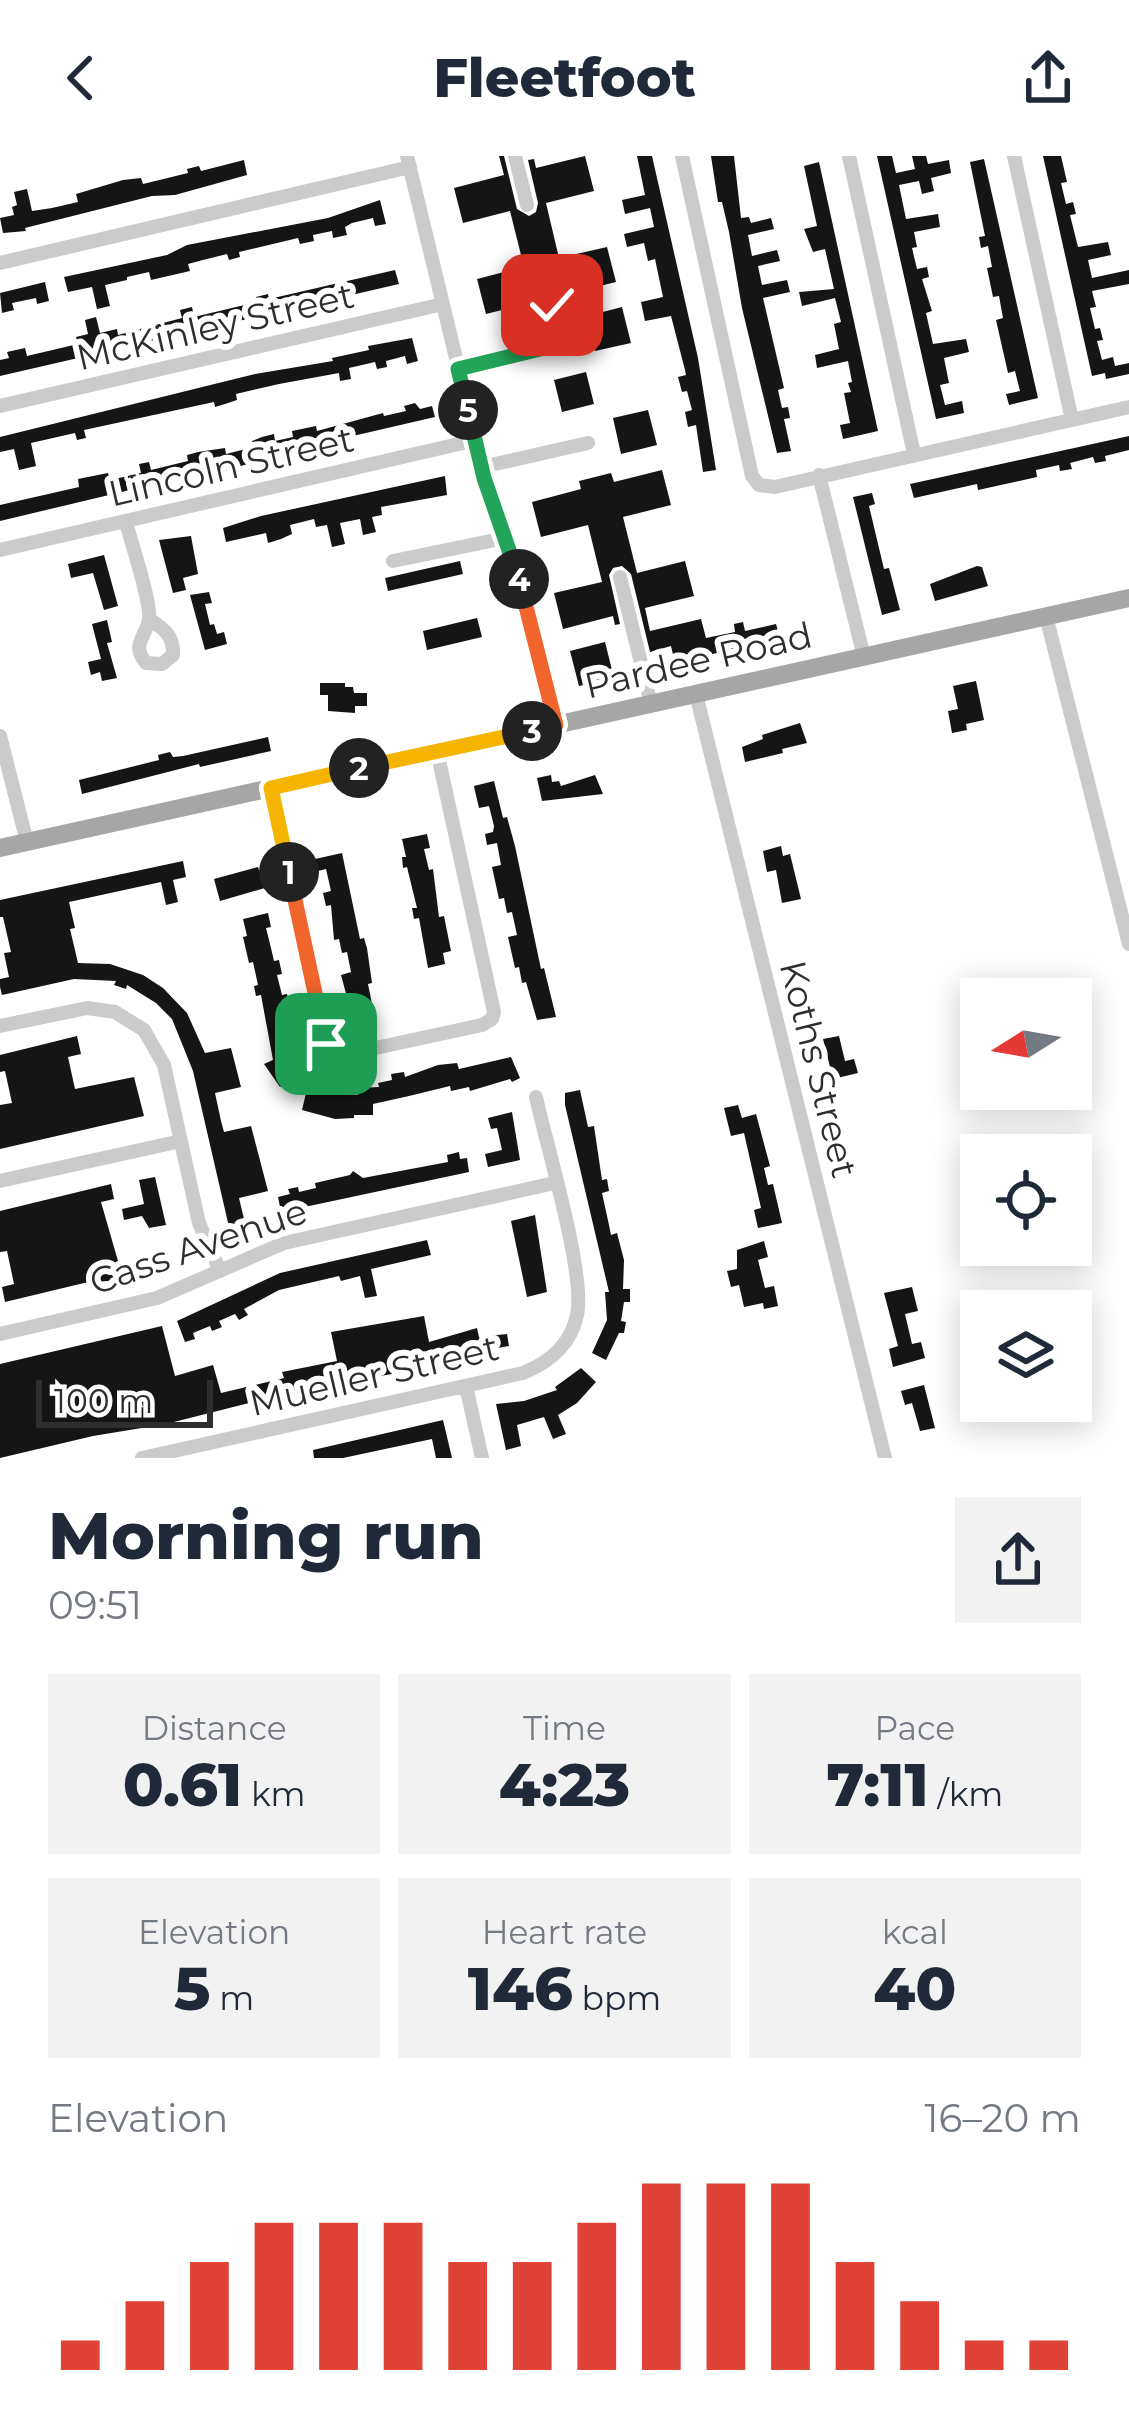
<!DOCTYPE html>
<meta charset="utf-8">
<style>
:root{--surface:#fff;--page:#f2f2f3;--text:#1f2937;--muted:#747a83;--accent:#df4236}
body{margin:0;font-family:Montserrat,sans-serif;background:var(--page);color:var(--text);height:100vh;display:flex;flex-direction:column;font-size:45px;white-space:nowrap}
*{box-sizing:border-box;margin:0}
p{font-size:39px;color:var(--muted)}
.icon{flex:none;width:66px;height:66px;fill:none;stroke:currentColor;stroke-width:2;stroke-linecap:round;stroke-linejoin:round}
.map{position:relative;height:1302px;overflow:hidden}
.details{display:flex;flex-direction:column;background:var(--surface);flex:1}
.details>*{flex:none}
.needle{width:78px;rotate:259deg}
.fabs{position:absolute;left:960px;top:822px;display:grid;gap:24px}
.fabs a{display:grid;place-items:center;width:132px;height:132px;border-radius:0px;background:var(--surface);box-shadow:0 6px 30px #0003;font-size:60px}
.scale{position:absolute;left:36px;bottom:30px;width:177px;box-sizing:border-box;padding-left:12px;border:6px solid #2e2e2e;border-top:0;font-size:33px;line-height:42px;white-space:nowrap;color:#2e2e2e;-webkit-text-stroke:9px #fff;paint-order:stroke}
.pin{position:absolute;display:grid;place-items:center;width:102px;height:102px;color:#fff;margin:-51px;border-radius:24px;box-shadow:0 6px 18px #0006}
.km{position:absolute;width:60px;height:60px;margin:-30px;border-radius:50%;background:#222;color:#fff;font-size:33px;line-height:60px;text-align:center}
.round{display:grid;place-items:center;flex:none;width:126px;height:126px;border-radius:0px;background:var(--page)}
.headline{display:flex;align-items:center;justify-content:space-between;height:204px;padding:0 48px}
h1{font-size:66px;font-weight:800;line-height:90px}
.stats{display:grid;grid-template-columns:repeat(3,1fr);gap:18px;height:204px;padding:12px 48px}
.stats div{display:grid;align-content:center;border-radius:0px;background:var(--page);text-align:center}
.stats b{font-size:60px;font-weight:800}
.stats small{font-size:33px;font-weight:400}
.stats p{font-size:33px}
.chart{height:336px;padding:24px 48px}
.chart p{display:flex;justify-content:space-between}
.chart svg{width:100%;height:216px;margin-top:12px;stroke:var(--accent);stroke-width:6}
header{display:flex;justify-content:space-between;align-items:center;height:156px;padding:0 48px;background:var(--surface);font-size:54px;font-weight:800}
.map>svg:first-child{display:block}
.building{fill:#151515}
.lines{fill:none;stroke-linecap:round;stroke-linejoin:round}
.minor{stroke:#cbcbcb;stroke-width:14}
.major{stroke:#a6a6a6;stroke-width:18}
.split-1-casing{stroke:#fff;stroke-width:24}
.split-2-casing{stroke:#fff;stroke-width:24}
.split-3-casing{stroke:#fff;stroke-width:24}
.split-4-casing{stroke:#fff;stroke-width:24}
.split-5-casing{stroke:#fff;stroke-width:24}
.split-6-casing{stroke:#fff;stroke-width:24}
.split-1{stroke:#f0652b;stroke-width:15}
.split-2{stroke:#f5b400;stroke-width:15}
.split-3{stroke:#f5b400;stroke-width:15}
.split-4{stroke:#f0652b;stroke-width:15}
.split-5{stroke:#22a559;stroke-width:15}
.split-6{stroke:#22a559;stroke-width:15}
.labels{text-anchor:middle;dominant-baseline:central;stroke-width:12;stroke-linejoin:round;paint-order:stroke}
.street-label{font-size:36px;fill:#2e2e2e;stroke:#fff}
</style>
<header><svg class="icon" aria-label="back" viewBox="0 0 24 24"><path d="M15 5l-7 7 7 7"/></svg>Fleetfoot<svg class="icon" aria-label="share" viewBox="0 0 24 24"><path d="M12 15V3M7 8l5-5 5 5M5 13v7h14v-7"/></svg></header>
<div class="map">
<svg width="1129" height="1302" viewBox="0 0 1129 1302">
<rect width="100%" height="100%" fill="#fff"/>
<path class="building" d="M 499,0 L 504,0 L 517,53 L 529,60 L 536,56 L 538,47 L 528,4 L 534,3 L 536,12 L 585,0 L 594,35 L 546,47 L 559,102 L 607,91 L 616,126 L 567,138 L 569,146 L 563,147 L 559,141 L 551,138 L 544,142 L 541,152 L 537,154 L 535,146 L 486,158 L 477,123 L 524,111 L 510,55 L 463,67 L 454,32 L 504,19 Z
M 637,0 L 652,0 L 698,202 L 716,314 L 703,316 L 696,269 L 688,271 L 685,256 L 692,254 L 687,235 L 682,236 L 678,221 L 686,219 L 685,214 L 671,160 L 645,165 L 641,146 L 663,141 L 655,103 L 648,105 L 644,87 L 627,91 L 624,78 L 654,71 L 650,52 L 625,58 L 622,44 L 645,39 Z
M 711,0 L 734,0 L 741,62 L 749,61 L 751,67 L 771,62 L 774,73 L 748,79 L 752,100 L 777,94 L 780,105 L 758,110 L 762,129 L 787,124 L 790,136 L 763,142 L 784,232 L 778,234 L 782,252 L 788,251 L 790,262 L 784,263 L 791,295 L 777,297 L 742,152 L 729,76 L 722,46 L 718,46 Z
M 877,0 L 892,0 L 896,17 L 915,13 L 912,0 L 926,0 L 928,8 L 949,4 L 951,17 L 931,22 L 934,35 L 922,38 L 919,25 L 899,29 L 906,63 L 938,58 L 940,71 L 914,76 L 917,91 L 912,92 L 917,113 L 927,111 L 929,121 L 922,123 L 932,155 L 926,157 L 933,188 L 966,183 L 969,196 L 944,202 L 949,227 L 940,229 L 945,249 L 962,245 L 964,257 L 936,263 Z
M 1043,0 L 1061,0 L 1067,26 L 1061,27 L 1066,48 L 1073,46 L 1076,58 L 1070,59 L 1078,91 L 1108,86 L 1111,99 L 1088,104 L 1092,122 L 1129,114 L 1129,128 L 1092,135 L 1096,151 L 1090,152 L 1095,173 L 1100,172 L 1103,184 L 1097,185 L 1102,204 L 1113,201 L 1115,210 L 1129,207 L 1129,218 L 1106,223 L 1105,217 L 1092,220 Z
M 984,3 L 1038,242 L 1009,249 L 1006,238 L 1020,235 L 1015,215 L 1008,217 L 996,164 L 1003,162 L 999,140 L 993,141 L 987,112 L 992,111 L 988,90 L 981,92 L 979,81 L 985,80 L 970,6 Z
M 244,4 L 247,19 L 175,39 L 152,40 L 25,72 L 26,75 L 3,77 L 0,62 L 14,59 L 12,51 L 17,49 L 14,36 L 27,33 L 32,55 L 52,52 L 78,46 L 76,38 L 123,24 L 141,22 L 143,28 L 188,17 L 187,13 L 199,10 L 201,15 Z
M 819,6 L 878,275 L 843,283 L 840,269 L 850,267 L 844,237 L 851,236 L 848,227 L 852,226 L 848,205 L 817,212 L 815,199 L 839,193 L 834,168 L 841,166 L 835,142 L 802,150 L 799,136 L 834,133 L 825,93 L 813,96 L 804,73 L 817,70 L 804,10 Z
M 380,44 L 386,68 L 375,70 L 373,62 L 352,67 L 345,71 L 347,79 L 333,82 L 332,75 L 313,79 L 314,85 L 300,88 L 298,82 L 239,96 L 240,101 L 229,104 L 227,98 L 203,104 L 188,108 L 190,115 L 151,124 L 149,116 L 127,121 L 127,124 L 105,129 L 110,150 L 97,153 L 92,131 L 68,136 L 64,121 L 167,99 L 187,89 L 328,62 Z
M 395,114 L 399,128 L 0,220 L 0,204 L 9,202 L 7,196 L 25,192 L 27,200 L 78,188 L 76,181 L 88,178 L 85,164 L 96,161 L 100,177 L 117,173 L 118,179 L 182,162 L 180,154 L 192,151 L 194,161 L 257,146 L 256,141 L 268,138 L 269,143 Z
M 45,126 L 49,145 L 37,148 L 36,142 L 12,147 L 14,154 L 2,157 L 0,137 Z
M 622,151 L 631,187 L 595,195 L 587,160 Z
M 412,182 L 418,205 L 407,208 L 405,200 L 386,205 L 387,211 L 377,213 L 375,206 L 349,212 L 351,223 L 340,225 L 339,217 L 279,228 L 236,238 L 237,244 L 225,248 L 215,251 L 214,246 L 84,274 L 86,282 L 77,284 L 75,277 L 31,287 L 36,310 L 19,314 L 14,293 L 0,296 L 0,281 L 255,218 L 333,205 L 332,202 L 369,194 L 368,190 Z
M 586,216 L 594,248 L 562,256 L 554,224 Z
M 415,247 L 420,253 L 432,250 L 435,261 L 288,295 L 219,317 L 218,313 L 0,365 L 0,349 L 79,331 L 78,323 L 108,317 L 110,324 L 141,317 L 139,308 L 149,306 L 151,314 L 188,305 L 187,299 L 198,296 L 225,292 L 226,298 L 254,291 L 252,285 L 262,281 L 274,278 L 275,285 L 293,281 L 292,275 L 316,270 L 317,275 L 383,257 L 384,260 L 406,255 L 404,250 Z
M 648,254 L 657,289 L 621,298 L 613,262 Z
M 1129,280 L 1129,294 L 1105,300 L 1106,305 L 1095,307 L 1093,301 L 1070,307 L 1072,313 L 1060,315 L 1059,309 L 1036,314 L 1037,321 L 978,334 L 977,328 L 914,342 L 910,328 Z
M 662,314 L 671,349 L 623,361 L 637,417 L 685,405 L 694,440 L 645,452 L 650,475 L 701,463 L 706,482 L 735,476 L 734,468 L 743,466 L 745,475 L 776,468 L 780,482 L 675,507 L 671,490 L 650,496 L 631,418 L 622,410 L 613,412 L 609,419 L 620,468 L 615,469 L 613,460 L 563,473 L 554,437 L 602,426 L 588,369 L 541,381 L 532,346 L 581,333 L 579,325 L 611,317 L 614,326 Z
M 445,320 L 447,339 L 381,351 L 382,359 L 372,361 L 376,376 L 363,379 L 360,363 L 340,367 L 345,388 L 332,391 L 327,369 L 316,371 L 314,363 L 290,369 L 292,378 L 281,383 L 268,387 L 266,377 L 226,386 L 223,372 L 261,360 Z
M 872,337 L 875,348 L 869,350 L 884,413 L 889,412 L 900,454 L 882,459 L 853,341 Z
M 191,380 L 198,418 L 183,422 L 186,434 L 173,437 L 159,384 Z
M 104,399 L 118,450 L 104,454 L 93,417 L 71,422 L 68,408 Z
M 460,405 L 463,418 L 388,435 L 385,422 Z
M 977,410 L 982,411 L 988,430 L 935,445 L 930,428 Z
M 209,436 L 212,447 L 205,448 L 210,469 L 214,468 L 217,478 L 224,476 L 227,488 L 205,494 L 190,439 Z
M 477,462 L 482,481 L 427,494 L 423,475 Z
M 107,464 L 112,486 L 107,487 L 117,522 L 102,525 L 100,516 L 91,519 L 88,506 L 101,503 L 92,468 Z
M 605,486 L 614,522 L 579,530 L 570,495 Z
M 976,525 L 984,564 L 966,568 L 967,574 L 952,577 L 948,555 L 958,553 L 953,530 Z
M 320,527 L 345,527 L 345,531 L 353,531 L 354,537 L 367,537 L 367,550 L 355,550 L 355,557 L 328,555 L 328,539 L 320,539 Z
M 800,567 L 807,587 L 782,593 L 783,597 L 745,606 L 742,591 L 763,583 L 762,579 Z
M 268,581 L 271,595 L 200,611 L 199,608 L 82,638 L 79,624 L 159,604 L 158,599 L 170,596 L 173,601 L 183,600 Z
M 551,619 L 552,626 L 559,625 L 561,630 L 595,619 L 603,638 L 542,645 L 537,622 Z
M 494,625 L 503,662 L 507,661 L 515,690 L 541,813 L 544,812 L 556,861 L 537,864 L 526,826 L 522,827 L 519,811 L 515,812 L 508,781 L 517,779 L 512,756 L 507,757 L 504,742 L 499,743 L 492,711 L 501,709 L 497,687 L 487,689 L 485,678 L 493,676 L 494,670 L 489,650 L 479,652 L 475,635 L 474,630 Z
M 427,678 L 430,692 L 424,693 L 429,714 L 433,713 L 439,761 L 444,760 L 451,795 L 443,797 L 445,808 L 428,812 L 419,762 L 414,763 L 412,752 L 417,752 L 407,711 L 403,712 L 402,701 L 406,701 L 402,683 Z
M 781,690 L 783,700 L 790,698 L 801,743 L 782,747 L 776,714 L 767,716 L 763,695 Z
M 342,697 L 360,783 L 364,782 L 367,792 L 372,827 L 368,828 L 375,863 L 354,867 L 341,819 L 351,816 L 347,796 L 342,797 L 339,783 L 334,784 L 331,749 L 326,750 L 323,737 L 331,735 L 326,713 L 318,715 L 315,703 Z
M 183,705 L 186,721 L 173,724 L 178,746 L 166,749 L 161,726 L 69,746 L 75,772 L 70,773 L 78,807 L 110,808 L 143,819 L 163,832 L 187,857 L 205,897 L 231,892 L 241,931 L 215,937 L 221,965 L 224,976 L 251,970 L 268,1035 L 239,1042 L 245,1067 L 229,1071 L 193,915 L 172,863 L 156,847 L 127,829 L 126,833 L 114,829 L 116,825 L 74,823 L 2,839 L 0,831 L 0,823 L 9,821 L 4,797 L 11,796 L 3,761 L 0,761 L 0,744 Z
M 258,711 L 265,732 L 220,745 L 214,723 Z
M 268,757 L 271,771 L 266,772 L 271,792 L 274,805 L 279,804 L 282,818 L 277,819 L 282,839 L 287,838 L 290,851 L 283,853 L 290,883 L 289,889 L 282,891 L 302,920 L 280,931 L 264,908 L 273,904 L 261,839 L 256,840 L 254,830 L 258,829 L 253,806 L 249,807 L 243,781 L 247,780 L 243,763 Z
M 77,880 L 81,898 L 68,901 L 75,933 L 134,921 L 144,960 L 0,993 L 0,949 L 12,947 L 5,915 L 0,916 L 0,899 Z
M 839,880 L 845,905 L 854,903 L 858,917 L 833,923 L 823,883 Z
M 511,901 L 520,922 L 512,926 L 510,923 L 470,935 L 469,931 L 451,935 L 450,930 L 409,940 L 373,948 L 373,959 L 354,959 L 354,962 L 335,963 L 302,954 L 307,933 L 358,939 L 358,932 L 379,931 L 378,927 L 392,924 L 391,918 L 404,916 L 405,921 L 438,909 L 457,907 L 459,913 Z
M 580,934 L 588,971 L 594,970 L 602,1024 L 607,1023 L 609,1035 L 602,1037 L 609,1069 L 611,1079 L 617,1077 L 624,1104 L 623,1133 L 630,1133 L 630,1146 L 624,1146 L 621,1165 L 626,1166 L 624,1177 L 619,1177 L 606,1204 L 592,1197 L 607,1164 L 605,1136 L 609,1136 L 565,949 L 565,937 Z
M 738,949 L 742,962 L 756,958 L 770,1010 L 764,1012 L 768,1029 L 773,1028 L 782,1067 L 758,1072 L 754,1054 L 761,1052 L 744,977 L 731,980 L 724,952 Z
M 512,956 L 520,1004 L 488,1011 L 485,998 L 502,994 L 497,972 L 491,973 L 488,962 Z
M 459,996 L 460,1003 L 467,1002 L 469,1016 L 281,1056 L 278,1041 L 290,1038 L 288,1033 L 298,1031 L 299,1036 L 316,1032 L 315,1027 L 350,1019 L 353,1015 L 363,1022 L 448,1006 L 447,999 Z
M 155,1021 L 166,1069 L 149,1072 L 142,1060 L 124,1064 L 122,1053 L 144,1048 L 139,1024 Z
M 111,1028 L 114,1043 L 101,1046 L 118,1105 L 126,1104 L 130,1123 L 84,1127 L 5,1146 L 2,1131 L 14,1128 L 7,1095 L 0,1096 L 0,1055 Z
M 535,1059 L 547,1136 L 527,1141 L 511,1065 Z
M 427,1084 L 431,1099 L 371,1113 L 377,1140 L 365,1142 L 360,1120 L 341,1125 L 339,1120 L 279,1134 L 244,1153 L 248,1159 L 239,1164 L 235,1158 L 219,1165 L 222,1171 L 212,1175 L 210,1170 L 193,1177 L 195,1183 L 185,1186 L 177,1165 L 280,1117 Z
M 764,1085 L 768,1101 L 758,1104 L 765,1132 L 774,1130 L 778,1150 L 764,1153 L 763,1147 L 744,1151 L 739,1129 L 731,1131 L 727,1115 L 737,1113 L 737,1094 Z
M 912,1131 L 918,1155 L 905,1158 L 912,1188 L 921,1186 L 925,1202 L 893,1211 L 889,1193 L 898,1190 L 884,1137 Z
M 424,1160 L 429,1186 L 477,1172 L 479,1181 L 507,1178 L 509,1190 L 456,1199 L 456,1202 L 420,1213 L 296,1235 L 166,1268 L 93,1280 L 0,1302 L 0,1208 L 162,1170 L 175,1220 L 213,1209 L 221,1237 L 284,1222 L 282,1216 L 337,1205 L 331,1176 Z
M 581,1212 L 596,1226 L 577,1247 L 558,1259 L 566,1278 L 553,1283 L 544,1261 L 517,1269 L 521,1290 L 506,1294 L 496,1248 L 524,1245 L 557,1234 L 555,1231 Z
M 924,1229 L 935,1272 L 920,1275 L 912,1247 L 905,1249 L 901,1235 Z
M 443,1264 L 452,1302 L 436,1302 L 432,1283 L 343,1302 L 314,1302 L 313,1294 Z"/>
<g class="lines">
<path class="minor" d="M 407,0 L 485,322 L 520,427 L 557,569
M 515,0 L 527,49
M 682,0 L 752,320 L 759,329 L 775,331 L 1129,251
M 849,0 L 914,298
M 1014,0 L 1072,264
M 0,107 L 410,11
M 459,213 L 561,188 L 552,149
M 0,250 L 443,148
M 482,311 L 588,287
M 819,319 L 864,501
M 126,366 C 131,386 151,445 149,462 C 147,481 130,488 146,507 L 162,508 L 173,499 C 174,479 164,473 149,463
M 0,394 L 476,284
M 393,405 L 505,382
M 620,421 L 651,548
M 1046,460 L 1129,788
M 696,538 L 885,1302
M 0,580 L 27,686
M 270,632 L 329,892 L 343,899 L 482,869 L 492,863 L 494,856 L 437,595
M 0,870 L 87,852 L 115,856 L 144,874 L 164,909 L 199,1067 L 220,1115
M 0,1025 L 181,985
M 0,1178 L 157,1142 L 284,1087 L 555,1027
M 466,1230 L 482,1302
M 142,1302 L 523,1217 C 550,1206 571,1189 577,1159 C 586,1119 546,988 536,941"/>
<path class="major" d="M 0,692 L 1129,442"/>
</g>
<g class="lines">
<g class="split-1-casing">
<path id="split-1" d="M 289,716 L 326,888"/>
</g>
<g class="split-2-casing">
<path id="split-2" d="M 289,716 L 271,632 L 359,612"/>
</g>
<g class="split-3-casing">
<path id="split-3" d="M 359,612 L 532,575"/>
</g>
<g class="split-4-casing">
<path id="split-4" d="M 519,423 L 556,569 L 532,575"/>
</g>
<g class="split-5-casing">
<path id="split-5" d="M 468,254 L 484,322 L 519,423"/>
</g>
<g class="split-6-casing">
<path id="split-6" d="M 468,254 L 458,213 L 561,188 L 552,149"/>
</g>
<use href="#split-1" class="split-1"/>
<use href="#split-2" class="split-2"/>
<use href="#split-3" class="split-3"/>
<use href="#split-4" class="split-4"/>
<use href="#split-5" class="split-5"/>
<use href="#split-6" class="split-6"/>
</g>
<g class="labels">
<g class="street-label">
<text transform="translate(215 170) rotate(-13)">McKinley Street</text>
<text transform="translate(231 310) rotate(-13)">Lincoln Street</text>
<text transform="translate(698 504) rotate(-13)">Pardee Road</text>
<text transform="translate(819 913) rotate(76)">Koths Street</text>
<text transform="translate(198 1090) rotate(-19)">Cass Avenue</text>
<text transform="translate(374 1219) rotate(-13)">Mueller Street</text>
</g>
</g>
</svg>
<div class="fabs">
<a><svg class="needle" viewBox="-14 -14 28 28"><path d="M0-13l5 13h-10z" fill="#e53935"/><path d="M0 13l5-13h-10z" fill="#747a83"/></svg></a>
<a><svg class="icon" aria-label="locate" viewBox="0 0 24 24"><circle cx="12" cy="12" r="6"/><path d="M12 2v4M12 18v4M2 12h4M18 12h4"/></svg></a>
<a><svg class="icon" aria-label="layers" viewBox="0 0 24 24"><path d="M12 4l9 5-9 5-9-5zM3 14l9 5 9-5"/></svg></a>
</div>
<div class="scale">100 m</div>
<div class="pin" style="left:326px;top:888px;background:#1e9e55"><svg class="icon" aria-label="arrive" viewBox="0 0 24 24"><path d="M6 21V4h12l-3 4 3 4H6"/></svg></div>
<div class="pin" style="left:552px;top:149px;background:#d93025"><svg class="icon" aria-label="check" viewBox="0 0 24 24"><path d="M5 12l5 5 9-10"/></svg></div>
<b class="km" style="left:289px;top:716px">1</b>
<b class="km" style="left:359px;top:612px">2</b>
<b class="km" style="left:532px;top:575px">3</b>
<b class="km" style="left:519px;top:423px">4</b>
<b class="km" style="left:468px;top:254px">5</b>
</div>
<section class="details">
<div class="headline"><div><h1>Morning run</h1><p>09:51</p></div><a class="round"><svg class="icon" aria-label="share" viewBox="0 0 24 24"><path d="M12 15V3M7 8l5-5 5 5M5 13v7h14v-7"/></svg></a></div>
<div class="stats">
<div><p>Distance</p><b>0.61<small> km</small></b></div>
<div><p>Time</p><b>4:23</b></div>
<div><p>Pace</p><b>7:11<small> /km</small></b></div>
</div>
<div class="stats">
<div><p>Elevation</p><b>5<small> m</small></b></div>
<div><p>Heart rate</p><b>146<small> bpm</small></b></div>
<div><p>kcal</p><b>40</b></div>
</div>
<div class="chart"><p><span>Elevation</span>16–20 m</p>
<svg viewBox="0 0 160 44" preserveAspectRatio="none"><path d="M5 44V38M15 44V30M25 44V22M35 44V14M45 44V14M55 44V14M65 44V22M75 44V22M85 44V14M95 44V6M105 44V6M115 44V6M125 44V22M135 44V30M145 44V38M155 44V38"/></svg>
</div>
</section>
